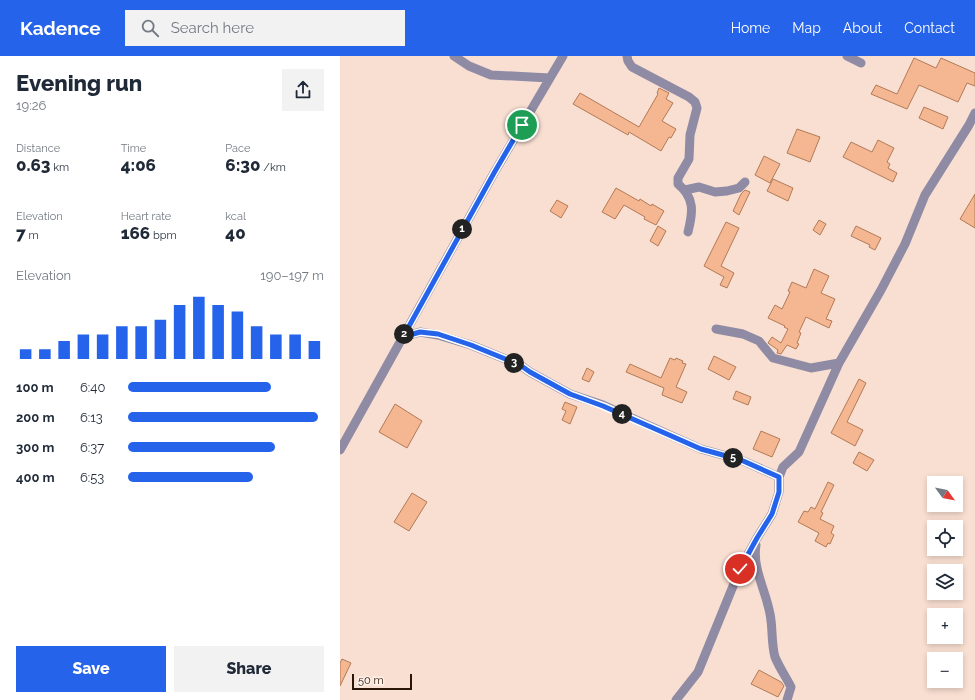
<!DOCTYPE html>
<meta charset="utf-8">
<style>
:root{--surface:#fff;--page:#f2f2f3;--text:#1f2937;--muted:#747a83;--accent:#2563eb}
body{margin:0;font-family:Raleway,sans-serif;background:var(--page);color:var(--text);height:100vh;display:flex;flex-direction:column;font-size:15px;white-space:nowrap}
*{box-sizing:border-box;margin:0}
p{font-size:13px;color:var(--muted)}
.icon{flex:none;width:22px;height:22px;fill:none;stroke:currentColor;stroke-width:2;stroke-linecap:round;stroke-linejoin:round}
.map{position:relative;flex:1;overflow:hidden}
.sheet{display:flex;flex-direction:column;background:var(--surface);width:340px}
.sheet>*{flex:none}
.needle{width:26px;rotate:123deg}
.buttons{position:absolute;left:587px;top:420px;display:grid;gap:8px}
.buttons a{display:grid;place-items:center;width:36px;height:36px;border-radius:0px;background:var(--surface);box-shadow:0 2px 6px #0003;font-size:20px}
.scale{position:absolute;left:12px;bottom:10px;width:60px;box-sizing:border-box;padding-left:4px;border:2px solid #2a1507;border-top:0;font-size:11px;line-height:14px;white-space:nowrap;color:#2a1507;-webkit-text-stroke:3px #fcf0e8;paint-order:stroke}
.pin{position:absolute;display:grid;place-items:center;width:34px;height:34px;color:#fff;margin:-17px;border:2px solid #fff;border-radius:50%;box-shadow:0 1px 4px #0007}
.km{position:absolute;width:20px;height:20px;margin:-10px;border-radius:50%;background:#222;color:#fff;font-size:11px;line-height:20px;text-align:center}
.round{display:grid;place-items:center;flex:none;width:42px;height:42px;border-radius:0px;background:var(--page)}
.headline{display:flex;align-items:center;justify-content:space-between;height:68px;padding:0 16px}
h1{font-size:22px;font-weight:800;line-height:30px}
.stats{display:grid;grid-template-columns:repeat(3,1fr);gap:6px;height:68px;padding:4px 16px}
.stats div{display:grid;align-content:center}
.stats b{font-size:17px;font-weight:800}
.stats small{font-size:11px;font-weight:400}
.stats p{font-size:11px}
.chart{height:112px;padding:8px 16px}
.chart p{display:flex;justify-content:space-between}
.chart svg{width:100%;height:72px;margin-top:4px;stroke:var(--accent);stroke-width:6}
.cta{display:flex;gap:8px;margin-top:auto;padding:8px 16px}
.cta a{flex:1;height:46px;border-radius:0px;background:var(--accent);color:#fff;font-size:16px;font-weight:800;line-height:46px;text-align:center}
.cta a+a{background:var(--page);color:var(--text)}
ul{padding:0 16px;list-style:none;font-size:13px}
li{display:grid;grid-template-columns:64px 48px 1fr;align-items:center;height:30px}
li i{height:10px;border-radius:5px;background:var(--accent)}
header{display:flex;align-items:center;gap:24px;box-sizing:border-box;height:56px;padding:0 20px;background:var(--accent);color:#fff}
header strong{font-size:19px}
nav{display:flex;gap:22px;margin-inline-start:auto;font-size:14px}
.search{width:280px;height:36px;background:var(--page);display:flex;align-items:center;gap:10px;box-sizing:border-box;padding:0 14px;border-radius:0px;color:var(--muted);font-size:15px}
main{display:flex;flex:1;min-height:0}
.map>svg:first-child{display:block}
.building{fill:#f5b791;stroke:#b27a57}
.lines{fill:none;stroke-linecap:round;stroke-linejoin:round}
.street{stroke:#8f8ba5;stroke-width:9}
.route-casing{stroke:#fff;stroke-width:8}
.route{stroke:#2563eb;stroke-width:5}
</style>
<header>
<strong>Kadence</strong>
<div class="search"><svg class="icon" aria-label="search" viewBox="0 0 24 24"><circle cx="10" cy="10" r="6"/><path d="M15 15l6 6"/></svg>Search here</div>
<nav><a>Home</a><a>Map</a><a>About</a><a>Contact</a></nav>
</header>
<main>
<section class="sheet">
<div class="headline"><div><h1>Evening run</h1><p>19:26</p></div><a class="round"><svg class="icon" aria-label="share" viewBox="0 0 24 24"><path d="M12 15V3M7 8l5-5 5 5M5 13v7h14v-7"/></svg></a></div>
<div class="stats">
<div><p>Distance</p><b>0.63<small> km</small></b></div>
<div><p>Time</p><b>4:06</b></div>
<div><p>Pace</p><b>6:30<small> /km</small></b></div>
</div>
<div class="stats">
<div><p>Elevation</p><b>7<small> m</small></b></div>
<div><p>Heart rate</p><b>166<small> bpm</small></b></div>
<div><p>kcal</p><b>40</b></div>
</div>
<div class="chart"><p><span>Elevation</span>190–197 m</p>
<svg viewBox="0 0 160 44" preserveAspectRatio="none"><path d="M5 44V38M15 44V38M25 44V33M35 44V29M45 44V29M55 44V24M65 44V24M75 44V20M85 44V11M95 44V6M105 44V11M115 44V15M125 44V24M135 44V29M145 44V29M155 44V33"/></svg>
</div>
<ul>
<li><b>100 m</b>6:40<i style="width:73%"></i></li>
<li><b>200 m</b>6:13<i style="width:97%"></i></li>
<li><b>300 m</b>6:37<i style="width:75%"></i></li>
<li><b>400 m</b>6:53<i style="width:64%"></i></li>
</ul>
<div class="cta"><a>Save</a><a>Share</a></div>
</section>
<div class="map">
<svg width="635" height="644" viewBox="0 0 635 644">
<rect width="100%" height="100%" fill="#f9dfd1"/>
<path class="building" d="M 574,2 L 596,12 L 601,2 L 635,17 L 635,30 L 627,27 L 618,46 L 579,29 L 567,53 L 531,38 L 536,29 L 557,38 Z
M 319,32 L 329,37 L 326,43 L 333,47 L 322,65 L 336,73 L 331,82 L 329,81 L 321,95 L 289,76 L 288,79 L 233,48 L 240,37 L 299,71 L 318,38 L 317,37 Z
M 584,51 L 608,61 L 603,73 L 579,62 Z
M 457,73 L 480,81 L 470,106 L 447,97 Z
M 538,84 L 554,92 L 547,106 L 550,108 L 548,112 L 557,117 L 553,126 L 503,101 L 511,86 L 532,96 Z
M 424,100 L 440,108 L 430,127 L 415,119 Z
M 433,123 L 453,132 L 448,145 L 427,135 Z
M 276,132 L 299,145 L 300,143 L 311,150 L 312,148 L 324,155 L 316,169 L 304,163 L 305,161 L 284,149 L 275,163 L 262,156 Z
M 405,134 L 410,136 L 399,159 L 393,155 L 401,138 Z
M 635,138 L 635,172 L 620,163 Z
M 217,144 L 228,150 L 221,162 L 210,155 Z
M 479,164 L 486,168 L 480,179 L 473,174 Z
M 386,166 L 399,172 L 381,210 L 394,217 L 387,232 L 380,229 L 384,221 L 364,210 Z
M 318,170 L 326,175 L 318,190 L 310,185 Z
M 516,170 L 541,182 L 535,194 L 529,191 L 530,189 L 511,180 Z
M 474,213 L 489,220 L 481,237 L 495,243 L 486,263 L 492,265 L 489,272 L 466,261 L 459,276 L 461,277 L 457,287 L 459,288 L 456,293 L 447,289 L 441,298 L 437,297 L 438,294 L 428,287 L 432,281 L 441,287 L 448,273 L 444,271 L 445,270 L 428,262 L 435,249 L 442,253 L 450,236 L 448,235 L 452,226 L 466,232 Z
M 374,300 L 396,311 L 389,324 L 368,313 Z
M 330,302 L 335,304 L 336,302 L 343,305 L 342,307 L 346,308 L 336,331 L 347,336 L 342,347 L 322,339 L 324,332 L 286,316 L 290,308 L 321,322 Z
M 247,312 L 254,316 L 249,326 L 242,323 Z
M 519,323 L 526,327 L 507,366 L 523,374 L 515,390 L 491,377 Z
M 396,335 L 411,341 L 408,349 L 393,343 Z
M 225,346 L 237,351 L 230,368 L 222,364 L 226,355 L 222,353 Z
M 55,348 L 82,365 L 67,392 L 39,376 Z
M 421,375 L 440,383 L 432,401 L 413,393 Z
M 519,396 L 534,404 L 527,415 L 513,407 Z
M 488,426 L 494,429 L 481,456 L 483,457 L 480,463 L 494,470 L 491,477 L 494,479 L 490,488 L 488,487 L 486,491 L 475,485 L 479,477 L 458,466 L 464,455 L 468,456 L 471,451 L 475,453 Z
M 72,437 L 87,446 L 69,475 L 54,466 Z
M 2,603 L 11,607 L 0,630 L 0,607 Z
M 419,614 L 441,626 L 444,630 L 438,641 L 411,628 Z"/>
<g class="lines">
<path class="street" d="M 114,0 L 129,10 L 151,19 L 210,22
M 287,0 L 288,5 L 292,11 L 349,41 L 355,46 L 357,52 L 350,79 L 349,103 L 338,122 L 338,128 C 355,142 353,156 348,176
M 507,0 L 521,7
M 345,134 L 359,131 L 375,136 L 387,135 L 399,132 L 405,126
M 376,273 L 403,278 L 419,285 L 433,302 L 471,312 L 499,307
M 63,281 L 80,276 L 98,279 L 131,289 L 180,309 L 190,316 L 230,338 L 263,349 L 361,393 L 401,404 L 439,421
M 0,394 L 154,117 L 223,0
M 416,489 C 412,512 426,535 430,558 C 433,572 431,587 435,601 C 439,611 446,621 451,631 L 447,644
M 336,644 L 358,616 L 400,513 L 417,482 L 432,458 L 439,436 L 439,421 L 443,411 L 459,396 L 499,307 L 541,234 L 565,188 L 585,139 L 629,69 L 635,57"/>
</g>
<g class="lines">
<g class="route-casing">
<path id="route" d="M 182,69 L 154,117 L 63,281 L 80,276 L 98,278 L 131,289 L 180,309 L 190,316 L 230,338 L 263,350 L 361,393 L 401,404 L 439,421 L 439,436 L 432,458 L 417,482 L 400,513"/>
</g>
<use href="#route" class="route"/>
</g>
</svg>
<div class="buttons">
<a><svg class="needle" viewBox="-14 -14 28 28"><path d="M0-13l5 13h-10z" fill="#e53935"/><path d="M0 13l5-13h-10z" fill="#747a83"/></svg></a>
<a><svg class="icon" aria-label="locate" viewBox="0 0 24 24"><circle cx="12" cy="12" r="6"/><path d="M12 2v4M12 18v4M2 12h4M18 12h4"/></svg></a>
<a><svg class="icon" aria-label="layers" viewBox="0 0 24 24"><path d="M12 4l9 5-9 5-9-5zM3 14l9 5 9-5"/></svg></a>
<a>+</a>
<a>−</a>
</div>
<div class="scale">50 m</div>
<div class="pin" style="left:182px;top:69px;background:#1e9e55"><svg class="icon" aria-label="arrive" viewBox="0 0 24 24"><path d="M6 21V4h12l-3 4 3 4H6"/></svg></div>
<div class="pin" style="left:400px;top:513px;background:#d93025"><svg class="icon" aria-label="check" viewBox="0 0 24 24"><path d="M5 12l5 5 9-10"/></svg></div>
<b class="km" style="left:122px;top:173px">1</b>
<b class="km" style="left:64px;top:278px">2</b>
<b class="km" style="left:174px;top:307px">3</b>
<b class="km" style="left:282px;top:358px">4</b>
<b class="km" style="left:393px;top:402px">5</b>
</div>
</main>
